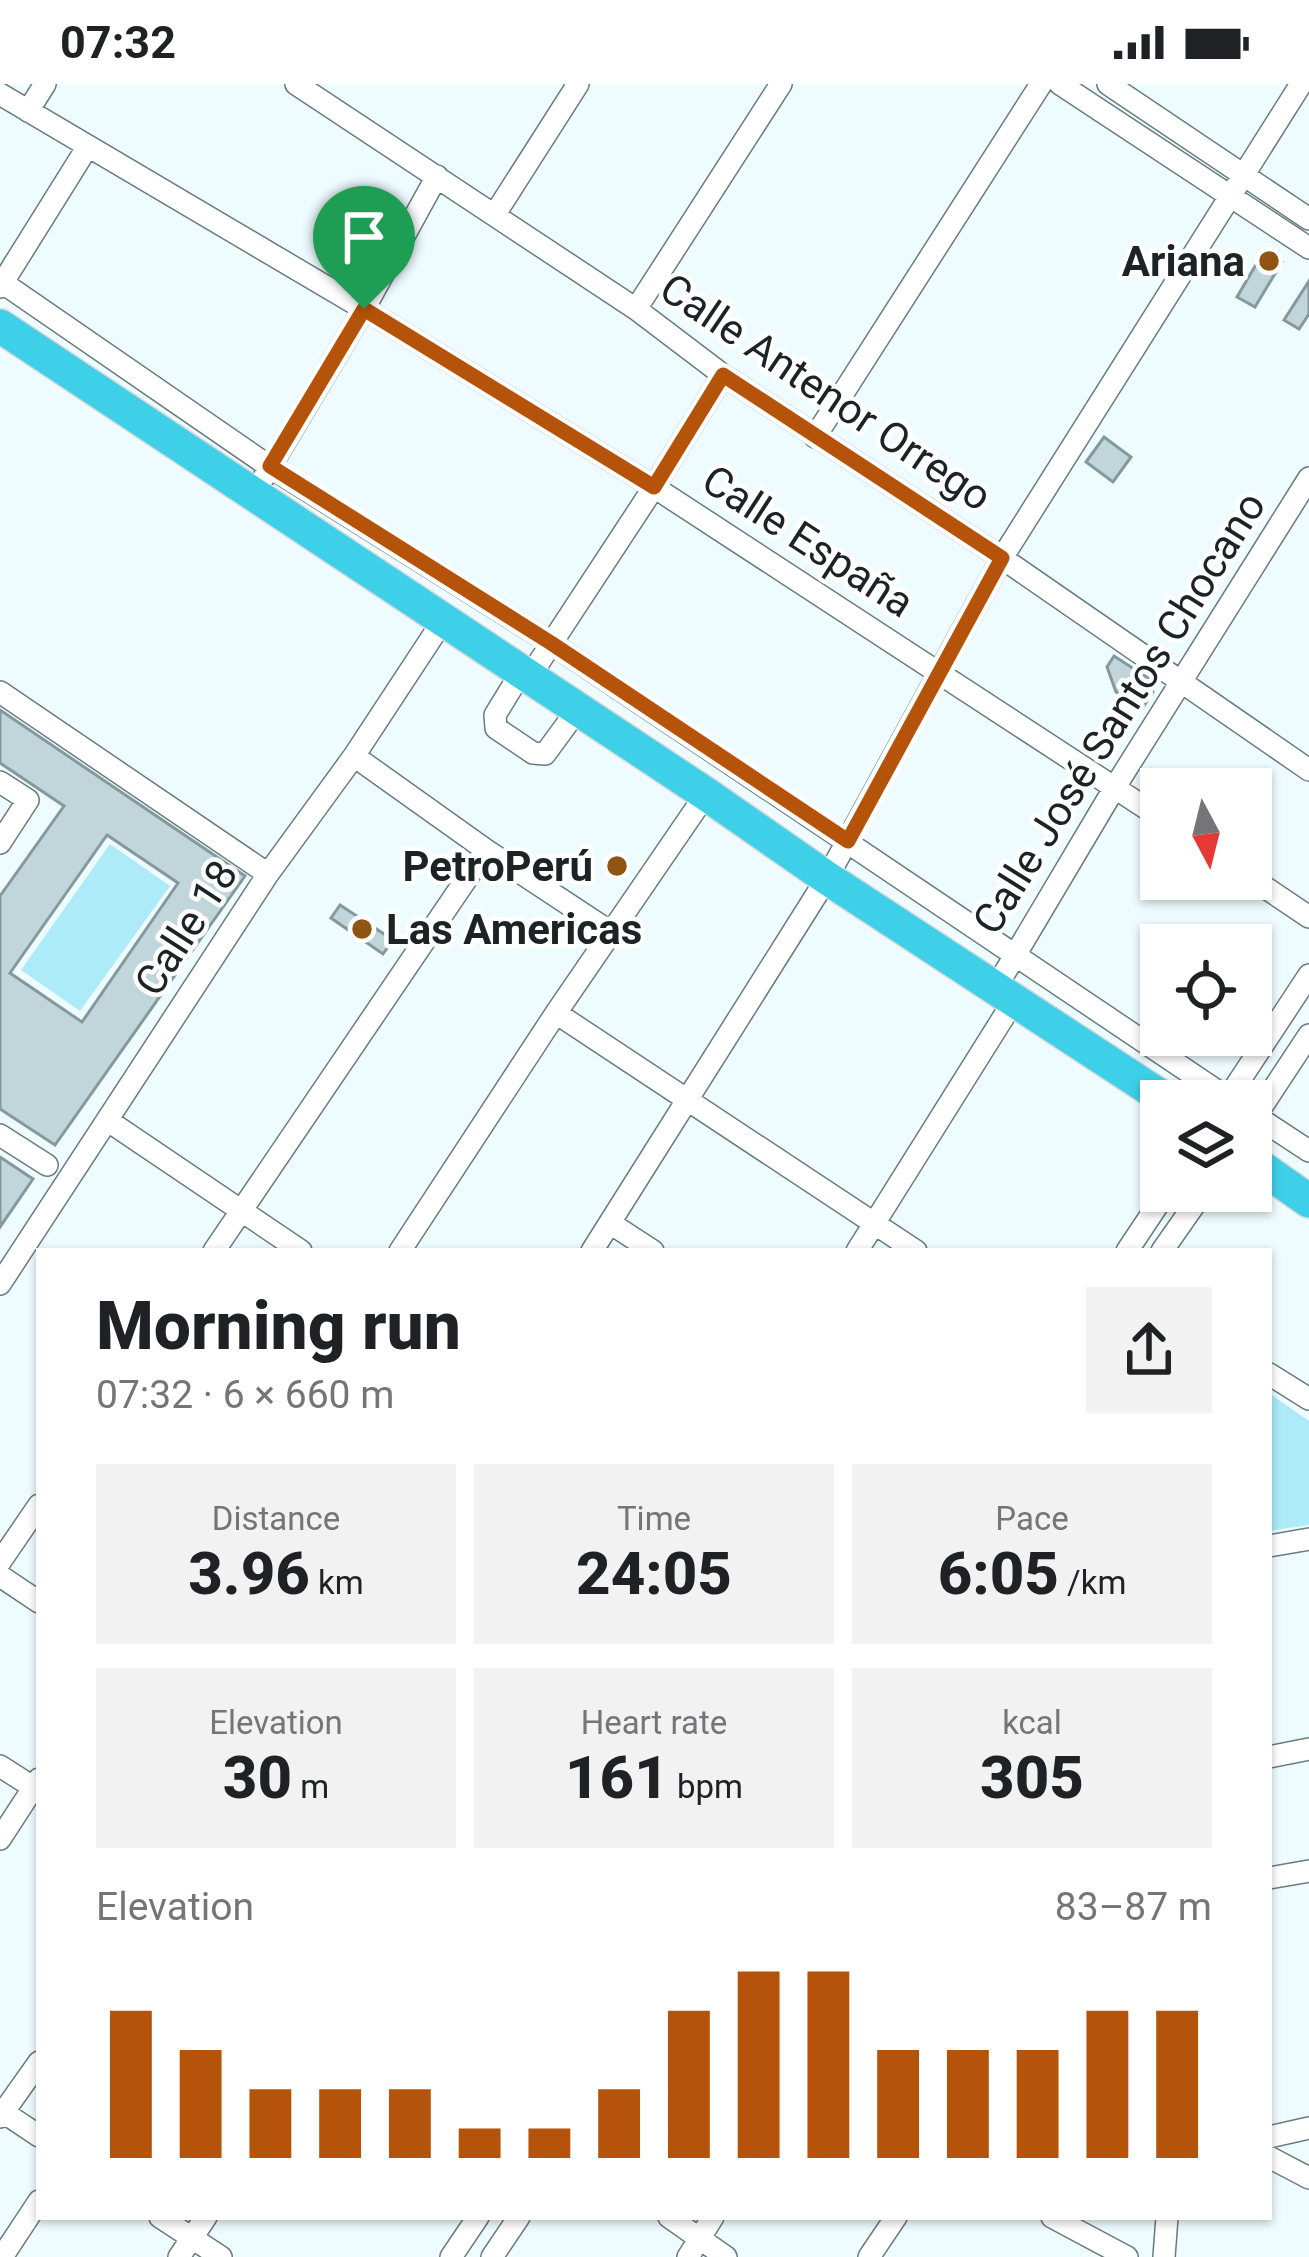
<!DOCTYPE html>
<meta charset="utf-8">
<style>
:root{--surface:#fff;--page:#f2f2f2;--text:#202124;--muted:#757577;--accent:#b45309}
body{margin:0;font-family:Roboto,sans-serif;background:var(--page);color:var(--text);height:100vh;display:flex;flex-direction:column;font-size:45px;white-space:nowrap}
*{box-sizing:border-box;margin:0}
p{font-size:39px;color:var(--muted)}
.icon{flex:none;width:66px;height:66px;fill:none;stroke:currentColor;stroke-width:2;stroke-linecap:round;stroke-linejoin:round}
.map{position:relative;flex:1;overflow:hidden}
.sheet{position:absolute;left:36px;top:1164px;width:1236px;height:972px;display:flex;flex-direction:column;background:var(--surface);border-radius:0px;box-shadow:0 3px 9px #0004}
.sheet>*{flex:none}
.needle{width:78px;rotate:173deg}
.buttons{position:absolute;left:1140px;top:684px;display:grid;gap:24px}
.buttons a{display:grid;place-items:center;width:132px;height:132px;border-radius:0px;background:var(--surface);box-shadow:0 3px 9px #0004;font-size:60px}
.pin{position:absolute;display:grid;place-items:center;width:102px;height:102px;color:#fff;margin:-123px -51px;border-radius:50% 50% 50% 0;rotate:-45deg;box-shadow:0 0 12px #0007}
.pin .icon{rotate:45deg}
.round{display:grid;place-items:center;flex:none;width:126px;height:126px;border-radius:0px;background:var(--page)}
.head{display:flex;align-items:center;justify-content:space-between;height:204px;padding:0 60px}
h1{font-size:66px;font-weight:800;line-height:90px}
.figures{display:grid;grid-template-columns:repeat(3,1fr);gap:18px;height:204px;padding:12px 60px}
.figures div{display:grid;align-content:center;border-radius:0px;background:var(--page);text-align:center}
.figures b{font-size:60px;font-weight:800}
.figures small{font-size:33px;font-weight:400}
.figures p{font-size:33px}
.chart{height:336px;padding:24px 60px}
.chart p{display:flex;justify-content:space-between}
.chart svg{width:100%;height:216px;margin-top:12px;stroke:var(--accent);stroke-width:6}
.status{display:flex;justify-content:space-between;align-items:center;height:84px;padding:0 60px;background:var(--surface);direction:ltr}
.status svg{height:33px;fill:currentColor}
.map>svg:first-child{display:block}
.green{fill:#acebf7}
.building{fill:#c0d6da;stroke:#85999d;stroke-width:3;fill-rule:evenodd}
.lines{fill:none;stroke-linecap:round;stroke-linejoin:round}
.minor-casing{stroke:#687c80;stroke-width:24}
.highway-casing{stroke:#d6d7d8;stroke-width:36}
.minor{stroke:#fff;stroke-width:21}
.highway{stroke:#3ed0e8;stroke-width:33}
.route-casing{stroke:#fff;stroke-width:24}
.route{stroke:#b45309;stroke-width:15}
.poi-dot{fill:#905414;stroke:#fff;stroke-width:4.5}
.labels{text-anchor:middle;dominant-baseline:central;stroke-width:9;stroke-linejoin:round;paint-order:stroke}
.poi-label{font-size:42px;font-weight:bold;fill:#1b2325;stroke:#fff;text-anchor:end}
.street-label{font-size:42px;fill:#1b2325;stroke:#fff}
</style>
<div class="status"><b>07:32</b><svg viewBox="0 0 49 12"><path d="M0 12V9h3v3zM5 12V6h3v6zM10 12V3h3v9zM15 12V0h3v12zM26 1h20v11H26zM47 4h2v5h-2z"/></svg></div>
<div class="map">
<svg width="1309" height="2173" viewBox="0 0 1309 2173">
<rect width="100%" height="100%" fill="#effcff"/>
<path class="green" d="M 110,760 L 170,802 L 80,927 L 21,886 Z
M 1269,1309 L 1309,1337 L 1309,1441 L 1269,1447 Z"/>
<path class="building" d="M 1264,167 L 1282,178 L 1255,223 L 1237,213 Z
M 1309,197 L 1309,230 L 1299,245 L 1284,236 Z
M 1104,353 L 1131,373 L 1113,398 L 1086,378 Z
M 1114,572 L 1151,596 L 1153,608 L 1142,625 L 1116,608 L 1107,583 Z
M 0,626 L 245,792 L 55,1061 L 0,1025 L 0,812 L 64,722 L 0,679 ZM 107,751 L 178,799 L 82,938 L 10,889 Z
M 340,821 L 393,856 L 383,870 L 331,834 Z
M 0,1073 L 33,1095 L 0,1143 Z"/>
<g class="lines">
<g class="minor-casing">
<path id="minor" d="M 296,0 L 636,225 L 723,291 L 1002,474 L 1309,686
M 1060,0 L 1309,164
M 1108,0 L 1309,135
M 0,10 L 364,225 L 654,403 L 1161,734
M 28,27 L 45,0
M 495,130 L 578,0
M 0,197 L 270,383 L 551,559 L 1232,1017
M 0,203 L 88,62
M 636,225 L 781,0
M 815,353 L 1041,0
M 264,393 L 364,225 L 437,92
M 522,587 L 495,631 L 496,644 L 533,669 L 545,670 L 578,625
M 530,592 L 654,403 L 723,291
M 0,608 L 268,790
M 354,672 L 486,766 L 612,849
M 0,698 L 28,716 L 0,759
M 1251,794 L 1309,833
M 995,905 L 1115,703 L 1309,394
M 556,929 L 916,1167
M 1226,1017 L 1309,891
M 1251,1029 L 1309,1067
M 107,1036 L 301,1167
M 1251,1039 L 1309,951
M 0,1051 L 47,1081
M 610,1139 L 653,1167
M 214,1167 L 486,766
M 400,1167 L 556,929 L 706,710
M 592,1167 L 827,794 L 1002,474 L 1301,0
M 857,1167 L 1013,918
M 1127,1167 L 1167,1107
M 1162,1167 L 1204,1107
M 0,1200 L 268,790 L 354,672 L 444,535
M 1269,1290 L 1309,1315
M 1269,1462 L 1309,1455
M 0,1478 L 39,1421
M 0,1492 L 39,1518
M 1269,1673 L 1309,1665
M 0,1682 L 39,1707
M 0,1755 L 39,1695
M 1269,1794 L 1309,1787
M 0,2026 L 39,2052
M 0,2033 L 39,1978
M 1269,2053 L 1309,2044
M 1269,2073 L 1309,2094
M 160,2133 L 221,2173
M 669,2133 L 726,2173
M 1052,2133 L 1127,2173
M 2,2173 L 39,2117
M 179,2173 L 206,2133
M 451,2173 L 478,2133
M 492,2173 L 519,2133
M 688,2173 L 713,2133
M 869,2173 L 896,2133
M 1164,2173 L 1167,2133"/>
</g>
<g class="highway-casing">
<path id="highway" d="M 0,242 L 706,710 L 827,794 L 1168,1017
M 1251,1076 L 1309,1117"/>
</g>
<use href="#minor" class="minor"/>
<use href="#highway" class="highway"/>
</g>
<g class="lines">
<g class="route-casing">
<path id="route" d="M 364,225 L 654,403 L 723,291 L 1002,474 L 848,757 L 551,559 L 270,382 Z"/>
</g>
<use href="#route" class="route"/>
</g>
<g class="poi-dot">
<circle cx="1269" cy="177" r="12"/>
<circle cx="617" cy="782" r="12"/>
<circle cx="362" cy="845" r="12"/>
</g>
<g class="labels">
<g class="poi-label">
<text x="1245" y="177">Ariana</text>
<text x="593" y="782">PetroPerú</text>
<text x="386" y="845" text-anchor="start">Las Americas</text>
</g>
<g class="street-label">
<text transform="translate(826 308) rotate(34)">Calle Antenor Orrego</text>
<text transform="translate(808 457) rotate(33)">Calle España</text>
<text transform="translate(1119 629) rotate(-58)">Calle José Santos Chocano</text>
<text transform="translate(186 844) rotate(-57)">Calle 18</text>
</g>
</g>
</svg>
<div class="buttons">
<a><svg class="needle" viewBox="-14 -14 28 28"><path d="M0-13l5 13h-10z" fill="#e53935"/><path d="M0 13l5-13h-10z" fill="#757577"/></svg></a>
<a><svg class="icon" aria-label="locate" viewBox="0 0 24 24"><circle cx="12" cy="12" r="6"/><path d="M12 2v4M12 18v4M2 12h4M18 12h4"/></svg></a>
<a><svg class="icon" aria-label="layers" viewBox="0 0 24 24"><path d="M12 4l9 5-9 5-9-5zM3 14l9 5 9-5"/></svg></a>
</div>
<div class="pin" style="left:364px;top:225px;background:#1e9e55"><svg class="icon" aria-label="arrive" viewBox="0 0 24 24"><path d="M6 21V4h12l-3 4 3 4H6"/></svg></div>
<section class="sheet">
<div class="head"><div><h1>Morning run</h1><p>07:32 · 6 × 660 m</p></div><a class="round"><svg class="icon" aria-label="share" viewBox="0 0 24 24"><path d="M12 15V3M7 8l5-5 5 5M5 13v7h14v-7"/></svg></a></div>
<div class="figures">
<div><p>Distance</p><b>3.96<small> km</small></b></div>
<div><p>Time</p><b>24:05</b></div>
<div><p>Pace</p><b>6:05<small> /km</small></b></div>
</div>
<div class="figures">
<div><p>Elevation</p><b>30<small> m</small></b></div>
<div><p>Heart rate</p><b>161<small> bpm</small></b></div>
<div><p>kcal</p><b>305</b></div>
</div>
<div class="chart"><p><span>Elevation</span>83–87 m</p>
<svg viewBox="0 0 160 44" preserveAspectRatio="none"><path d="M5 44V14M15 44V22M25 44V30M35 44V30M45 44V30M55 44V38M65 44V38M75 44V30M85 44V14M95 44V6M105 44V6M115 44V22M125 44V22M135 44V22M145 44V14M155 44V14"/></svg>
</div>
</section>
</div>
